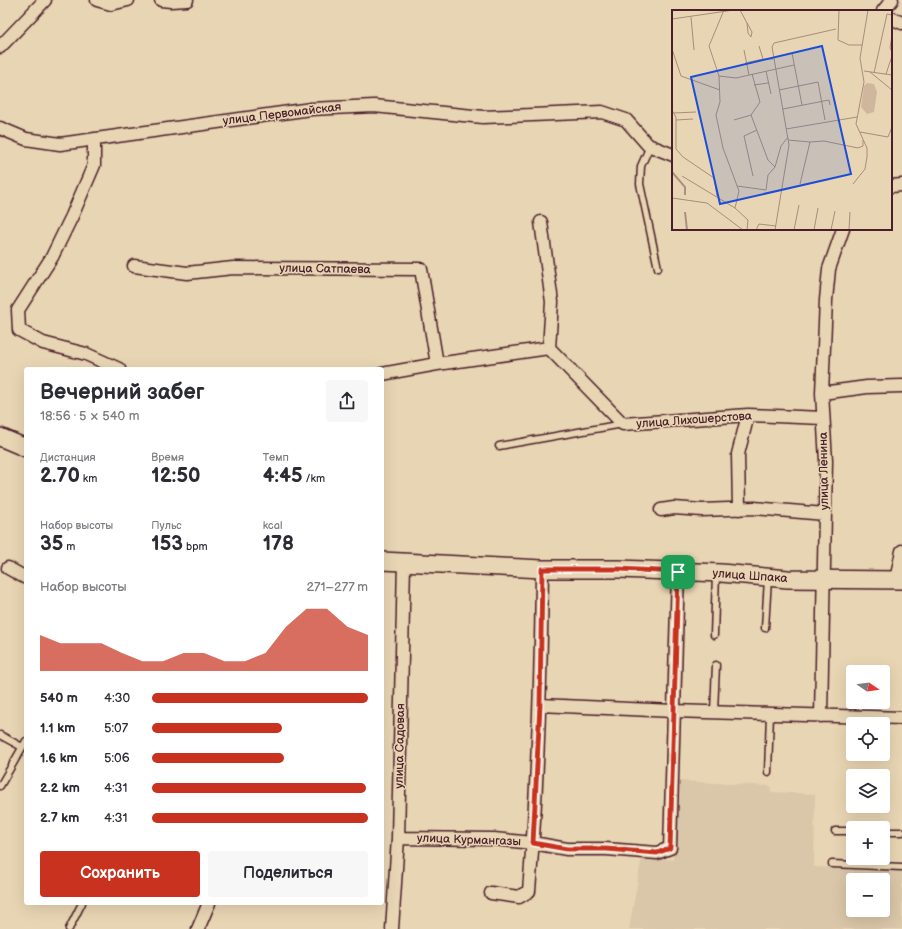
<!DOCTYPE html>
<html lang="ru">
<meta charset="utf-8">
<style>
:root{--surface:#fff;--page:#f7f7f7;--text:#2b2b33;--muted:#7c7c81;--accent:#c8321e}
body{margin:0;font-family:"Balsamiq Sans",sans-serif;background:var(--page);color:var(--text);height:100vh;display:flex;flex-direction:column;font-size:15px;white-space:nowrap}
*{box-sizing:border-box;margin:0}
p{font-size:13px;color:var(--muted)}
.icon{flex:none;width:22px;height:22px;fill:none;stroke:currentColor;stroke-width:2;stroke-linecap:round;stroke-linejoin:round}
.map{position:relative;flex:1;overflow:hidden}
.side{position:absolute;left:24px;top:367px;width:360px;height:538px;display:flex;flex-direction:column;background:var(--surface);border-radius:4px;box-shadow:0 4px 16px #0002}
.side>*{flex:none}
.needle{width:26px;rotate:103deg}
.tools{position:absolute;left:846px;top:665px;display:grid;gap:8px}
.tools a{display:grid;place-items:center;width:44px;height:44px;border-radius:4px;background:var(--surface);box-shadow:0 4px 16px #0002;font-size:20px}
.pin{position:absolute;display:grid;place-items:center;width:34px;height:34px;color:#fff;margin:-17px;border-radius:8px;box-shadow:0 2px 6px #0006}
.round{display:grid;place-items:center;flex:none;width:42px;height:42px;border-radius:4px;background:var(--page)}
.overview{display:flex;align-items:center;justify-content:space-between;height:68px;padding:0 16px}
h1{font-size:22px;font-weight:700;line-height:30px}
.stats{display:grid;grid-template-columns:repeat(3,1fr);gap:6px;height:68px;padding:4px 16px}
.stats div{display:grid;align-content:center}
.stats b{font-size:20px;font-weight:700}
.stats small{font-size:11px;font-weight:400}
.stats p{font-size:11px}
.chart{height:112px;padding:8px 16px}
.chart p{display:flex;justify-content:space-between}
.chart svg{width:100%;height:72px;margin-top:4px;fill:var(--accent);opacity:.7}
.action{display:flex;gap:8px;margin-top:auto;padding:8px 16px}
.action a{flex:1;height:46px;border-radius:4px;background:var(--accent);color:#fff;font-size:16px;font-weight:700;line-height:46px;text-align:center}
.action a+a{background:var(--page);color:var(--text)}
ul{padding:0 16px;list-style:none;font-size:13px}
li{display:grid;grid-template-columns:64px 48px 1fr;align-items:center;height:30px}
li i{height:10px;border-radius:5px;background:var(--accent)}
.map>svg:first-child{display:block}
.built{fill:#dac6a8;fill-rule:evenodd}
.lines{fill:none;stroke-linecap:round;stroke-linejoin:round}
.lane-casing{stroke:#4a1f2b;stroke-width:9}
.street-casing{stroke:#4a1f2b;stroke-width:15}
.secondary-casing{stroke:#4a1f2b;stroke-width:20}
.lane{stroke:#e8d5b3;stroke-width:6}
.street{stroke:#e8d5b3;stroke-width:12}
.secondary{stroke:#e8d5b3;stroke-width:17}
.route-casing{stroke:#fff;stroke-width:8}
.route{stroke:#c8321e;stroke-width:5}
.labels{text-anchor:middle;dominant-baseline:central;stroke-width:3;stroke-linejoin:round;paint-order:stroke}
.street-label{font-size:12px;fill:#4a1f2b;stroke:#e8d5b3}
.inset-river{fill:none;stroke:#ac8f7f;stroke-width:2}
.inset-road{fill:none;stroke:#a98c7d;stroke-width:1}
.view{fill:#1d4ed8;fill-opacity:0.15;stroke:#1d4ed8;stroke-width:2}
.inset-edge{fill:none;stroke:#4a1f2b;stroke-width:2}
</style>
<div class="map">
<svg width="902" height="929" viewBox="0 0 902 929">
<rect width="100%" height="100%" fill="#e8d5b3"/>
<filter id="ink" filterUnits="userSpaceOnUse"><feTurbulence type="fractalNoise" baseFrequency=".025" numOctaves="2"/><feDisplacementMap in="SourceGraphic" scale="8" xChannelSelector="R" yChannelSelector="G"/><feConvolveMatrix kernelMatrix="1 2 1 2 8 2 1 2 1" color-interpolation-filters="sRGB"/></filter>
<g filter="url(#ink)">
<path class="built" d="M 678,781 L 770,786 L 771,792 L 815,794 L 814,867 L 902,871 L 902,929 L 629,929 L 642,857 L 673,860 ZM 853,880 L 883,880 L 883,910 L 853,910 Z"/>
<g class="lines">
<g class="lane-casing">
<path id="lane" d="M 650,146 L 641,166 L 640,184 L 658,268
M 499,446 L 623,424
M 765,628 L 768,579
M 714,635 L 716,574
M 714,712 L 716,665
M 0,735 L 22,747
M 768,772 L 770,714
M 0,786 L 26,741
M 835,831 L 853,831
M 883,832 L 902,832
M 832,864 L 902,867
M 69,929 L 82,903"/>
</g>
<g class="street-casing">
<path id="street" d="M 97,0 L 111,4 L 128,0
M 161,0 L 171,1 L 187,0
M 883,11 L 892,0
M 891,18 L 902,23
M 0,47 L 45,0
M 0,128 L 26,139 L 60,144 L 311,109 L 374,106 L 483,117 L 602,112 L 626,120 L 648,145 L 673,155
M 94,139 L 94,165 L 72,216 L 52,257 L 18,310 L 19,330 L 43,343 L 86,354 L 119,369
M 891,186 L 902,185
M 541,222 L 552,302 L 549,348 L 623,424 L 748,415 L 823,418
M 134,266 L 187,273 L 233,268 L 421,269 L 437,364
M 382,374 L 437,364 L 549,348
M 822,393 L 867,387 L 902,386
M 739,509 L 738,454 L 748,415
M 661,510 L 674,508 L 702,510 L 754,508 L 825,514
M 8,568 L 26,578
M 896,580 L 902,551
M 540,705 L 674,711 L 902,718
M 821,716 L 826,461 L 822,393 L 826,300 L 829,269 L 843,229
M 398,838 L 494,839 L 533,843 L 567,849 L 606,849 L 657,853 L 670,848 L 678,572
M 491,893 L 519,897 L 529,891 C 538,784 541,676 542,569
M 198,929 L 209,903
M 392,929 L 398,838 L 404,562"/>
</g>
<g class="secondary-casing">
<path id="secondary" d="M 0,437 L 26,448
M 382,561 L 542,569 L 619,569 L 721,573 L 788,579 L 902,580"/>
</g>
<use href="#lane" class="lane"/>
<use href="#street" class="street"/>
<use href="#secondary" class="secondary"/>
</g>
</g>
<g class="lines" filter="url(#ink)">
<g class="route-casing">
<path id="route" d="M 542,569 L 619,569 L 678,572 L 670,848 L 657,853 L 606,849 L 567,849 L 533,843 L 540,705 Z"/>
</g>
<use href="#route" class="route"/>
</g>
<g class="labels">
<g class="street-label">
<text transform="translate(282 114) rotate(-7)">улица Первомайская</text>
<text transform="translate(325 269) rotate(1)">улица Сатпаева</text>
<text transform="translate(694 420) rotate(-4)">улица Лихошерстова</text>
<text transform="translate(824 471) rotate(-91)">улица Ленина</text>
<text transform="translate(750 576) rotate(4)">улица Шпака</text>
<text transform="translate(400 746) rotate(-89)">улица Садовая</text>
<text transform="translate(469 840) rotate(2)">улица Курмангазы</text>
</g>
</g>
<g transform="translate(672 10)">
<rect width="220" height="220" fill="#e8d5b3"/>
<path d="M 195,73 L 202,74 L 205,82 L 202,102 L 195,104 L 189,97 L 192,76 Z" fill="#cfb79d"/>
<path class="inset-river" d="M 0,162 L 13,177 L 13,185M 13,202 L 15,220"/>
<path class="inset-road" d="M 52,0 L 37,36 L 47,66 L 48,92 L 44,105 L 51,138 L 67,181 L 63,198M 68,0 L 75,13 L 80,22 L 79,27 L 76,23 L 75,13M 167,0 L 166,30 L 177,35 L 190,35M 19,7 L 22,40M 0,9 L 62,0M 220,25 L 218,38 L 220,42M 87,36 L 91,49 L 101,49M 0,39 L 9,66 L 48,80M 72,40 L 77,65M 120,43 L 130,95M 73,53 L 91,49M 94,61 L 99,84M 192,61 L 220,65M 198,62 L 220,80M 202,63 L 215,4 L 220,5M 214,64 L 220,46M 47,66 L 64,68 L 122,55M 82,75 L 96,73M 107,80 L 146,72 L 153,110M 111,99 L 157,90 L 158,95M 0,100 L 4,107 L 4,139 L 11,147 L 42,168 L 45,186M 2,103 L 24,102M 79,105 L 96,150 L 103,157M 4,110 L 21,109M 62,110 L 79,105 L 88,92 L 80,64M 114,119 L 185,107M 188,122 L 216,127 L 220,117M 116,130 L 138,132 L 128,174M 138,132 L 152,131 L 186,138 L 191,136 L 191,130M 10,166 L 63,198 L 76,210 L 75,220M 81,166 L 72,126 L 85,120M 181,174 L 193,159 L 195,147 L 195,138 L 184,114 L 192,72 L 188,48 L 196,0M 65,176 L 94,180 L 96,165 L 103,157 L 109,136 L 116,127M 0,188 L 35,193 L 71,220M 84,220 L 87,214 L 104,216M 103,220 L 117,135 L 100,37 L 102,33 L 164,19M 122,220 L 127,195M 142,220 L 146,198M 159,220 L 163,201M 177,220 L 178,202"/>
<path class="view" d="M 150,36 L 179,164 L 48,194 L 19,67 Z"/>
<rect width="220" height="220" class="inset-edge"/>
</g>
</svg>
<div class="tools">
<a><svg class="needle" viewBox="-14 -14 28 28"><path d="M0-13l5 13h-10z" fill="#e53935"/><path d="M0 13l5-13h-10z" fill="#7c7c81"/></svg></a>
<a><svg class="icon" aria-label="locate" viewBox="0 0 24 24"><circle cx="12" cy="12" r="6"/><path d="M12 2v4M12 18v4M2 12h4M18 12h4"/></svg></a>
<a><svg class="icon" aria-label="layers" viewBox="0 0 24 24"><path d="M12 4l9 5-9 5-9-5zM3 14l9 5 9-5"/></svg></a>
<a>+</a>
<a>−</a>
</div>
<div class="pin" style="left:678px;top:572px;background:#1e9e55"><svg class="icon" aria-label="arrive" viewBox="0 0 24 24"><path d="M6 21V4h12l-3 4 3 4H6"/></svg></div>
<section class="side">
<div class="overview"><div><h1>Вечерний забег</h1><p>18:56 · 5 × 540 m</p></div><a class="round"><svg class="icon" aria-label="share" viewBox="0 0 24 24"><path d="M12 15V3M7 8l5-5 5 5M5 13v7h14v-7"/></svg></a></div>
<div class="stats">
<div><p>Дистанция</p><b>2.70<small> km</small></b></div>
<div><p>Время</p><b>12:50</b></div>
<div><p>Темп</p><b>4:45<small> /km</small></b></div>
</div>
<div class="stats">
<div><p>Набор высоты</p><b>35<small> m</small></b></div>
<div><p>Пульс</p><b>153<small> bpm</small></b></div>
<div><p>kcal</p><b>178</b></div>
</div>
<div class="chart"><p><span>Набор высоты</span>271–277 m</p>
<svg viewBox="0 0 160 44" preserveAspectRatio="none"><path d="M0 44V22L10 27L20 27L30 27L40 33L50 38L60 38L70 33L80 33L90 38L100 38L110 33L120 17L130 6L140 6L150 17L160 22V44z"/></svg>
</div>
<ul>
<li><b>540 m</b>4:30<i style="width:100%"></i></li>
<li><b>1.1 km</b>5:07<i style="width:60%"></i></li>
<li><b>1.6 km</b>5:06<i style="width:61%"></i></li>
<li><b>2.2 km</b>4:31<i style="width:99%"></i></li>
<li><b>2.7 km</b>4:31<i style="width:100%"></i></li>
</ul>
<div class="action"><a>Сохранить</a><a>Поделиться</a></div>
</section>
</div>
